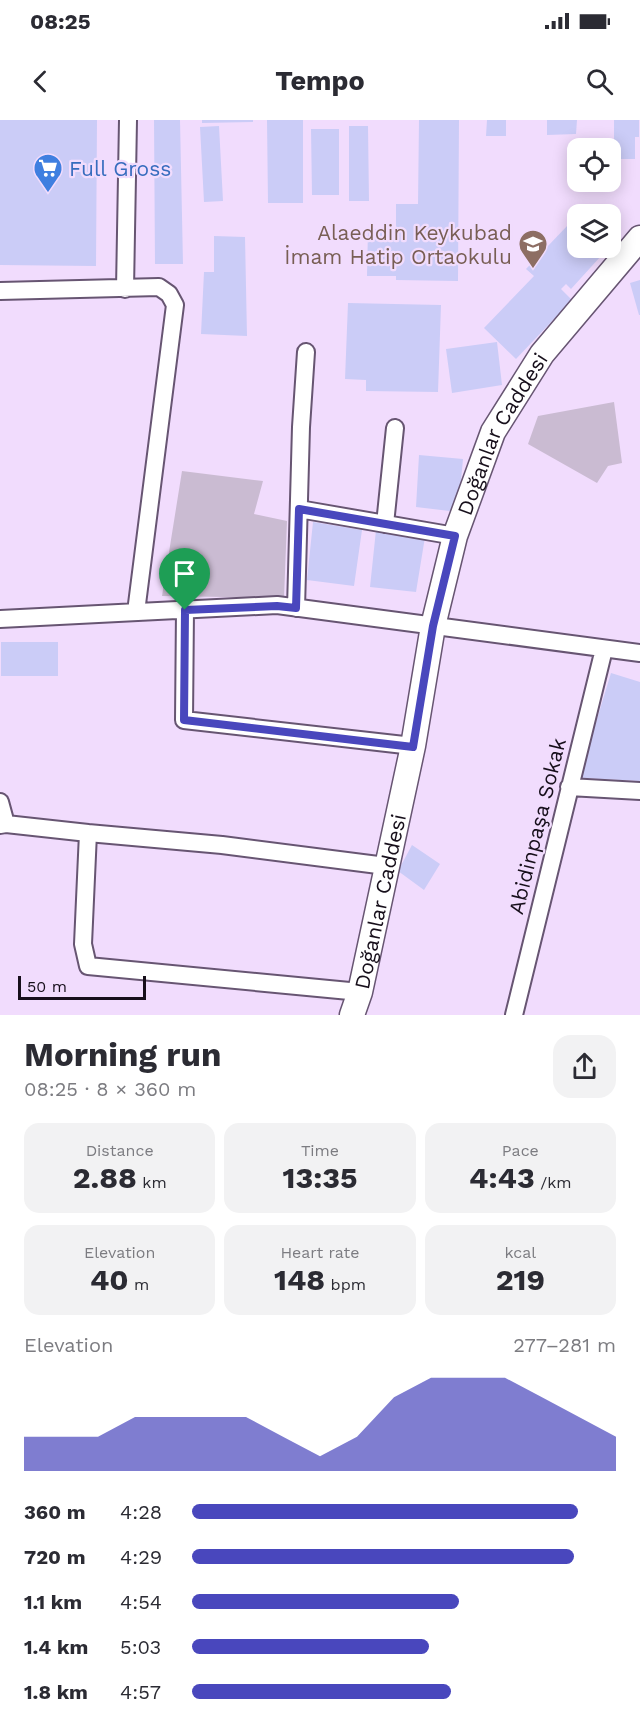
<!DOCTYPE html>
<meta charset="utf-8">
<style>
:root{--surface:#fff;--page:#f2f2f3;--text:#2b2b33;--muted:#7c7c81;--accent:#4947bd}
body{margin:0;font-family:"Work Sans",sans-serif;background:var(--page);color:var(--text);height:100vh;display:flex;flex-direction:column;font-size:22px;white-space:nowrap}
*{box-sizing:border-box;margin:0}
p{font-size:20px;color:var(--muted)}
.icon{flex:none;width:33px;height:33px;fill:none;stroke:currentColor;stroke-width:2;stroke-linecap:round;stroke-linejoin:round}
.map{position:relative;height:895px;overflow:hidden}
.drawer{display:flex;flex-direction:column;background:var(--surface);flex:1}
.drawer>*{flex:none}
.controls{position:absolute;left:567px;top:18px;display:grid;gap:12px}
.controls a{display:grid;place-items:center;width:54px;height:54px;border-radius:12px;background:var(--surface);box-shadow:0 3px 15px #0003;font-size:30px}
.scale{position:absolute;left:18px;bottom:15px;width:128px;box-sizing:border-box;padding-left:6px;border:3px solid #170f1b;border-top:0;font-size:16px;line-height:21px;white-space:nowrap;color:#170f1b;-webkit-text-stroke:4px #f1dcfd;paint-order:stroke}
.pin{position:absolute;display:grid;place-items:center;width:51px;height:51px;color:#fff;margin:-62px -26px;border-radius:50% 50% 50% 0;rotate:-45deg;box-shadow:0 0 6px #0007}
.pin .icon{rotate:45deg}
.round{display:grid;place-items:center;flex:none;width:63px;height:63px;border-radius:18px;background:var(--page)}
.head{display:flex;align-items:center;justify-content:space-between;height:102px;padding:0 24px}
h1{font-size:33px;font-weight:700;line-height:45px}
.figures{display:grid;grid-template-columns:repeat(3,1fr);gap:9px;height:102px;padding:6px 24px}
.figures div{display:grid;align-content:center;border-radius:15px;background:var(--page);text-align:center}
.figures b{font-size:30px;font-weight:700}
.figures small{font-size:16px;font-weight:400}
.figures p{font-size:16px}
.chart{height:168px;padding:12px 24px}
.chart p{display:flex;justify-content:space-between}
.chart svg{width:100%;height:108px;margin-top:6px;fill:var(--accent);opacity:.7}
ul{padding:0 24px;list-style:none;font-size:20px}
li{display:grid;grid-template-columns:96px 72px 1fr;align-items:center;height:45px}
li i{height:15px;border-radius:8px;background:var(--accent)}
.status{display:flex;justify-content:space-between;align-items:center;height:42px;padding:0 30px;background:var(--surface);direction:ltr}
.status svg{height:16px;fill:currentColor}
header{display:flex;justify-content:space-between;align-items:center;height:78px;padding:0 24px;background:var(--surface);font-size:27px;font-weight:700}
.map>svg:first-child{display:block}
.green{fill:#cabbd2}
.building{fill:#cbccf7}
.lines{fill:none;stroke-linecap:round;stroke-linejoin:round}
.street-casing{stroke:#675572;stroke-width:20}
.secondary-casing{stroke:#675572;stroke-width:27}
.street{stroke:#fff;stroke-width:16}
.secondary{stroke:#fff;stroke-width:24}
.route-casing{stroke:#fff;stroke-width:12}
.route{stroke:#4947bd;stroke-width:8}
.labels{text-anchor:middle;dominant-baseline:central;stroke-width:4.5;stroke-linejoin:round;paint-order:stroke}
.shop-label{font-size:21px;fill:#366cbe;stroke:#f1dcfd;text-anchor:start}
.education-label{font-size:21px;fill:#785e54;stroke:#f1dcfd;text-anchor:end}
.street-label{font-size:21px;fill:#170f1b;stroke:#f1dcfd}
</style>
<div class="status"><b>08:25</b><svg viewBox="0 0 49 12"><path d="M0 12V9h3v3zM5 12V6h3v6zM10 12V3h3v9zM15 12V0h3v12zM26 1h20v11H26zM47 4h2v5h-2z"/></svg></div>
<header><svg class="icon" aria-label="back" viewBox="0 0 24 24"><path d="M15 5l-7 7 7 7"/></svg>Tempo<svg class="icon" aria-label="search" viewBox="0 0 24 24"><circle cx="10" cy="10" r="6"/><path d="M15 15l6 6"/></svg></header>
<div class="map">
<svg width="640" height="895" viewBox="0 0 640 895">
<rect width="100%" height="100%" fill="#f1dcfd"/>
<path class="green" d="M 614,282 L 622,343 L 608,346 L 597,363 L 528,324 L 538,296 Z
M 182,351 L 263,361 L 254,394 L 287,401 L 284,478 L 162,476 Z"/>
<path class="building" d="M 0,0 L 97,0 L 96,146 L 0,145 Z
M 154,0 L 180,0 L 183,144 L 155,144 Z
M 202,0 L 253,0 L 253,2 L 202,3 Z
M 267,0 L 303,0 L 303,83 L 268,83 Z
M 419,0 L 459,0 L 458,161 L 396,160 L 396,156 L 367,156 L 368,109 L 396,109 L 396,84 L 418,84 Z
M 487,0 L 506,0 L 506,16 L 486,16 Z
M 547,0 L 577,0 L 576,14 L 547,15 Z
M 614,0 L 639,0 L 639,17 L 635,17 L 635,39 L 614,39 Z
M 219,6 L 223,81 L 204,82 L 200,7 Z
M 349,6 L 368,6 L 369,81 L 349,81 Z
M 311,9 L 339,9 L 339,75 L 312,75 Z
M 568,105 L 578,114 L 578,128 L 592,128 L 601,136 L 571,169 L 566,164 L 561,169 L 572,180 L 516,239 L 484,208 L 534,156 L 526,149 Z
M 214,116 L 245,117 L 247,216 L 201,214 L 204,152 L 214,152 Z
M 640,160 L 640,195 L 639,195 L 630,163 Z
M 348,183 L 441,185 L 438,272 L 366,271 L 366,260 L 345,259 Z
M 497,222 L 502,265 L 452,273 L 446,229 Z
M 419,335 L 463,339 L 458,392 L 416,387 Z
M 313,402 L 362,410 L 354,466 L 307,460 Z
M 376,410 L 425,417 L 416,472 L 370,467 Z
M 1,522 L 58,522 L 58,556 L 1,556 Z
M 611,553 L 640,562 L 640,661 L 579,658 Z
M 412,725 L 440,744 L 424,770 L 398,751 Z"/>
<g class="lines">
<g class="street-casing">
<path id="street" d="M 125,169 L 128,0
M 0,171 L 159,167 L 169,174 L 175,185 L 136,492
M 299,389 L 455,416
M 385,404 L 395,308
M 296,488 L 301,307 L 306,232
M 185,490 L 184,600 L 413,626
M 0,499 L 277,485 L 640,533
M 569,667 L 640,671
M 0,682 L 6,704 L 0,705
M 6,704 L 88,713 L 83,824 L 88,846 L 360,872
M 88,713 L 222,725 L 386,746
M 514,895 L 604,529"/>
</g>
<g class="secondary-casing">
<g id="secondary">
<path id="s1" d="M 352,895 L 360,872 L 413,626 L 433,506 L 455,416 L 493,312 L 542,234 L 640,118"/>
</g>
</g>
<use href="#street" class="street"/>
<use href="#secondary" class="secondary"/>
</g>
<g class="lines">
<g class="route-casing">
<path id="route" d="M 299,389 L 455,416 L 433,506 L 413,627 L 184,600 L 185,490 L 277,486 L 296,488 Z"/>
</g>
<use href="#route" class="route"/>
</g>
<defs>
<g id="supermarket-pin" transform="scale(1.5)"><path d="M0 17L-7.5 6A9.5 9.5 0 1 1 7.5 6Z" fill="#3f7fe0" stroke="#f1dcfd"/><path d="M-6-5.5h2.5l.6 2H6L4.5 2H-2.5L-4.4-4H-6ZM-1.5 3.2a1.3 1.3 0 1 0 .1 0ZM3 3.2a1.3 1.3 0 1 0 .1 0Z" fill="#fff"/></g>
<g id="school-pin" transform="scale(1.5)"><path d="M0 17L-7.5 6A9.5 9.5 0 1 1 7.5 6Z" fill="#8d6e63" stroke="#f1dcfd"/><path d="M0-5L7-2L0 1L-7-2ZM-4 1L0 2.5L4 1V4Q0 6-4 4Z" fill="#fff"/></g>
</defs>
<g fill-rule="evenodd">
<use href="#supermarket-pin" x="48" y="48"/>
<use href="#school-pin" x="533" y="124"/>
</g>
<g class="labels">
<g class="shop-label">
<text x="69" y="48">Full Gross</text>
</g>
<g class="education-label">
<text x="512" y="112">Alaeddin Keykubad<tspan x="512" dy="24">İmam Hatip Ortaokulu</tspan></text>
</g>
<g class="street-label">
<text stroke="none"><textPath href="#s1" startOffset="603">Doğanlar Caddesi</textPath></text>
<text transform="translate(537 706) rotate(-76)">Abidinpaşa Sokak</text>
<text stroke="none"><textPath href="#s1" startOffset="117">Doğanlar Caddesi</textPath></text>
</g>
</g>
</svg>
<div class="controls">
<a><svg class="icon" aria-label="locate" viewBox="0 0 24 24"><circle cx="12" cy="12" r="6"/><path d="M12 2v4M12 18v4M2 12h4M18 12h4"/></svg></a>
<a><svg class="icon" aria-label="layers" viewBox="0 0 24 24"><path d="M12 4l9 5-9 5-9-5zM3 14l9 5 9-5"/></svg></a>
</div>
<div class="scale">50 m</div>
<div class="pin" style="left:185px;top:490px;background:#1e9e55"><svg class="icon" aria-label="arrive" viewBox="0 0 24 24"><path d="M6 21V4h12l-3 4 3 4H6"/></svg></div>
</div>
<section class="drawer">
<div class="head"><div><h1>Morning run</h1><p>08:25 · 8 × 360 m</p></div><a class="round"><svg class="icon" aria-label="share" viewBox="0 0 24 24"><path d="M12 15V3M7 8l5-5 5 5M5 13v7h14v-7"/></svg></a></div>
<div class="figures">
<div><p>Distance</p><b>2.88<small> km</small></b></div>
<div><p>Time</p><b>13:35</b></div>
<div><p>Pace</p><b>4:43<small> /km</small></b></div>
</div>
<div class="figures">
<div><p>Elevation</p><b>40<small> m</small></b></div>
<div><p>Heart rate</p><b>148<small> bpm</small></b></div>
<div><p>kcal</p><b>219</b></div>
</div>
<div class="chart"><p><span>Elevation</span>277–281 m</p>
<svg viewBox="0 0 160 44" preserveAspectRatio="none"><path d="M0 44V30L10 30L20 30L30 22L40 22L50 22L60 22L70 30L80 38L90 30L100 14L110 6L120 6L130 6L140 14L150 22L160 30V44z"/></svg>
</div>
<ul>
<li><b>360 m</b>4:28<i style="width:91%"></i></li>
<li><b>720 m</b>4:29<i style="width:90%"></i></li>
<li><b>1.1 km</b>4:54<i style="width:63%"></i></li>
<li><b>1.4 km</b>5:03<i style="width:56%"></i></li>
<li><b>1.8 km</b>4:57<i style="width:61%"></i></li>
</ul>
</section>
